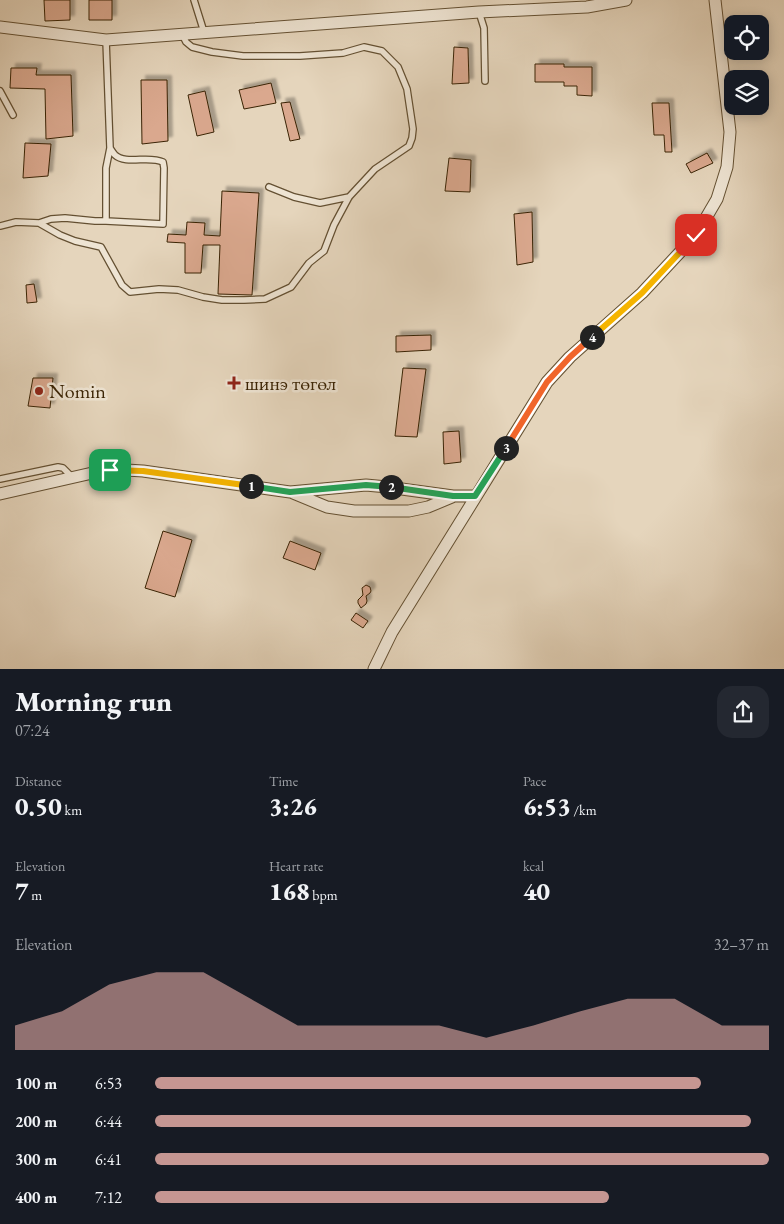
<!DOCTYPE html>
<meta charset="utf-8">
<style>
:root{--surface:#171b24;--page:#242831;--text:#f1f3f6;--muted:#9ea1a6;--accent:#c59692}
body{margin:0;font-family:"EB Garamond",serif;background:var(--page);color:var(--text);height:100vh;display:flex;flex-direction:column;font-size:19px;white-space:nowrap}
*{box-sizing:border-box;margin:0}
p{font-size:16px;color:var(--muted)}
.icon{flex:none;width:28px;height:28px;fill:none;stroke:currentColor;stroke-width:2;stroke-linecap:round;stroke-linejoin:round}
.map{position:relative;height:669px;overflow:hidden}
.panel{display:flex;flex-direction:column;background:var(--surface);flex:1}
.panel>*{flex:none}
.fabs{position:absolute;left:724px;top:15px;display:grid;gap:10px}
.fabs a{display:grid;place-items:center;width:45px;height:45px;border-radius:10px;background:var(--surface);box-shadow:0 2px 12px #0003;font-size:25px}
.pin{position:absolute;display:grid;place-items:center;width:42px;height:42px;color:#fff;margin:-21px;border-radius:10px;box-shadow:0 2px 8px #0006}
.km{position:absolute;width:25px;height:25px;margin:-12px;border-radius:50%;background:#222;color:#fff;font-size:14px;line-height:25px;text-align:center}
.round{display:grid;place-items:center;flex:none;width:52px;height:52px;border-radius:15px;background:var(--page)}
.summary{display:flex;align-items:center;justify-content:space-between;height:85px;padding:0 15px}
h1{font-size:28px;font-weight:800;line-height:38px}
.stats{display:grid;grid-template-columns:repeat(3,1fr);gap:8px;height:85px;padding:5px 15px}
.stats div{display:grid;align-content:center}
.stats b{font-size:25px;font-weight:800}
.stats small{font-size:14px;font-weight:400}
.stats p{font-size:14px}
.chart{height:140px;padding:10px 15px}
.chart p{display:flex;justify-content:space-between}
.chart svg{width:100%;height:90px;margin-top:5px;fill:var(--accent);opacity:.7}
ul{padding:0 15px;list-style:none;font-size:16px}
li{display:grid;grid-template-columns:80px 60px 1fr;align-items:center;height:38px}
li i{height:12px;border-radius:6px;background:var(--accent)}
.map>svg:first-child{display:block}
.building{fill:#daa88e;stroke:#392304;filter:url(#shadow)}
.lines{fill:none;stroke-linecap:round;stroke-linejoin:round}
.service-casing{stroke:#645032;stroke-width:8}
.minor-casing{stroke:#645032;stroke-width:13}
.service{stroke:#eee4d3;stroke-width:5.5}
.minor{stroke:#eee4d3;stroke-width:11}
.split-1-casing{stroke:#fff;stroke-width:10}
.split-2-casing{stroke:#fff;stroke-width:10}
.split-3-casing{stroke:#fff;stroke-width:10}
.split-4-casing{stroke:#fff;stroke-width:10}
.split-5-casing{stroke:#fff;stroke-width:10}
.split-1{stroke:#f5b400;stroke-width:6}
.split-2{stroke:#22a559;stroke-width:6}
.split-3{stroke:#22a559;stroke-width:6}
.split-4{stroke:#f0652b;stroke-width:6}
.split-5{stroke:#f5b400;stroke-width:6}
.poi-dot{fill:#8f2418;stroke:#eee4d3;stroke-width:2}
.labels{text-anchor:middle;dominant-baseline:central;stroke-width:5;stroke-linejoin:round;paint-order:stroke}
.poi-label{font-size:20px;fill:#392304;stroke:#eee4d3;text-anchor:start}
</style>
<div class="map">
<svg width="784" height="669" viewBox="0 0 784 669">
<defs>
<filter id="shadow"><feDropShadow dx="4.5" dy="-4.5" stdDeviation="1" flood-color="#0004"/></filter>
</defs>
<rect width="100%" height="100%" fill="#e5d5bc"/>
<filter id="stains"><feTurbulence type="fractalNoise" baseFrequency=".004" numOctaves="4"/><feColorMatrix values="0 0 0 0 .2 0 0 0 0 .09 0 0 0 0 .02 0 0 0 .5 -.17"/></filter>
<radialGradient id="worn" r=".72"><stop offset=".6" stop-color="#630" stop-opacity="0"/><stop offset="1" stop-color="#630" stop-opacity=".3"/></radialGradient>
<path class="building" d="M 44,0 L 70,0 L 70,20 L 45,21 Z
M 89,0 L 112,0 L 112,20 L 89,20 Z
M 454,47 L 468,48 L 469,83 L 452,84 Z
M 535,64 L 564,64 L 564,67 L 592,67 L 592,96 L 577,95 L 577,86 L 564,86 L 564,82 L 535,82 Z
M 11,68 L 37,68 L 36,75 L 71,75 L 73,136 L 46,139 L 45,89 L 10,88 Z
M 141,80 L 167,80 L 168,141 L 142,144 Z
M 271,83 L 276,103 L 244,109 L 239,90 Z
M 205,91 L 214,132 L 197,136 L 188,95 Z
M 290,102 L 300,139 L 290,141 L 281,103 Z
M 652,103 L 669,103 L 672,152 L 665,152 L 664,135 L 654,135 Z
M 25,143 L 51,144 L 48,176 L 23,178 Z
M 707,153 L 713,163 L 691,173 L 686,164 Z
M 449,158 L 471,160 L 470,192 L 445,191 Z
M 222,191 L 259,193 L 252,295 L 218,294 L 220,245 L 203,245 L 201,273 L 185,273 L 185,243 L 167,242 L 168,234 L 186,235 L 187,222 L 205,223 L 204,235 L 220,236 Z
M 532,212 L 533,262 L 517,265 L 514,214 Z
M 34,284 L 37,302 L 27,303 L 26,285 Z
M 431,335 L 431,350 L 396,352 L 396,336 Z
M 403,368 L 426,369 L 417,437 L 395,436 Z
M 33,378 L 53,378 L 50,408 L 28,406 Z
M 459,431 L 461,462 L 444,464 L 443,432 Z
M 163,531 L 192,540 L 175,597 L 145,588 Z
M 290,541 L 321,553 L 315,570 L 283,558 Z
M 366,585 L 370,587 L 371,591 L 370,593 L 366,596 L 367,601 L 366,604 L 361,608 L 358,603 L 358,600 L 363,595 L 362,588 Z
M 356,613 L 368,621 L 363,628 L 351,620 Z"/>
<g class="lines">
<g class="service-casing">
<path id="service" d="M 194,0 L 204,32
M 479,12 L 484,28 L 485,81
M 0,91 L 13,115
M 269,187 L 294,197 L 320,203 L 349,197
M 106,221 L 106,168 L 110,148
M 39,223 L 51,219 L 65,218 L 95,221 L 106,221 L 163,224 L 164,168 L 163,162 C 149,155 126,165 115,155 C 113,153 112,151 110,148 L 106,40
M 0,226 L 16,222 L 39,223 L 60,235 L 75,241 L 101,247 L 122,285 L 130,292 L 159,289 L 178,290 L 203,297 L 222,300 L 244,300 L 265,299 L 291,287 L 309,263 L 324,251 L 334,225 L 349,197 L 375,169 L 409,146 L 412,138 L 413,129 L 407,89 L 398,67 L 382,51 L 364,47 L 343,53 L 300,56 L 243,56 L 212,52 L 192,47 L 186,42 L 182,34
M 0,479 L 58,467 L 63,468 L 73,478"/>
</g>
<g class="minor-casing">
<path id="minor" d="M 0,27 L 106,40 L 479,12 L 587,7 L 626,0
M 293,493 L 327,507 L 354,511 L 409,511 L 428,507 L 452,497
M 0,494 L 110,469 L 143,471 L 290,492 L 366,485 L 387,487 L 453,496 L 475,496
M 374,669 L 392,632 L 547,382 L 570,357 L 642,293 L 696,235 L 717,199 L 727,167 L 730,132 L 715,0"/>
</g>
<use href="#service" class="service"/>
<use href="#minor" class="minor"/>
</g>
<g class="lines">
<g class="split-1-casing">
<path id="split-1" d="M 110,470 L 143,471 L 251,486"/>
</g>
<g class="split-2-casing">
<path id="split-2" d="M 251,486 L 290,492 L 366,485 L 391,487"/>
</g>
<g class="split-3-casing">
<path id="split-3" d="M 391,487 L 453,496 L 475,496 L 506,448"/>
</g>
<g class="split-4-casing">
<path id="split-4" d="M 506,448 L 547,382 L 570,357 L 592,337"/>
</g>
<g class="split-5-casing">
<path id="split-5" d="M 592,337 L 642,293 L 696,235"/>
</g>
<use href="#split-1" class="split-1"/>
<use href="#split-2" class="split-2"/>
<use href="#split-3" class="split-3"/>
<use href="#split-4" class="split-4"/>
<use href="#split-5" class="split-5"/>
</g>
<g class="poi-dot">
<path d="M231.5 375.5h5v5h5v5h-5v5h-5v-5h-5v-5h5z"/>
<circle cx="39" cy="391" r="5"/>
</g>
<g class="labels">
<g class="poi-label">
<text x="245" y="383">шинэ төгөл</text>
<text x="49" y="391">Nomin</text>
</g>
</g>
<rect width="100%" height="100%" filter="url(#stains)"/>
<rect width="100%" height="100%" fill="url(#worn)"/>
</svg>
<div class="fabs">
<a><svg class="icon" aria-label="locate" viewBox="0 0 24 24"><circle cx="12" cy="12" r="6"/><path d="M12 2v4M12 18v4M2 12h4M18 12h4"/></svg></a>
<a><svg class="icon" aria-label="layers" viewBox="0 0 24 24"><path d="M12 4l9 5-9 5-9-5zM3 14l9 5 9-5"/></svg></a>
</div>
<div class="pin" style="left:110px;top:470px;background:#1e9e55"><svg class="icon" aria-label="arrive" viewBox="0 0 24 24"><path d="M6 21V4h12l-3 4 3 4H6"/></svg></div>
<div class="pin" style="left:696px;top:235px;background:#d93025"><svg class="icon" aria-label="check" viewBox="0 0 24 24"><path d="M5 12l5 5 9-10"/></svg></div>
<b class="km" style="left:251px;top:486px">1</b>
<b class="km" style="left:391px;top:487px">2</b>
<b class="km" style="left:506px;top:448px">3</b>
<b class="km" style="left:592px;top:337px">4</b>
</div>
<section class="panel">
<div class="summary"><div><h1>Morning run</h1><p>07:24</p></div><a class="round"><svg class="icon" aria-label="share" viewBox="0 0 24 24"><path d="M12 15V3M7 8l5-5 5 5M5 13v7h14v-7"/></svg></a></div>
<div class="stats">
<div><p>Distance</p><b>0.50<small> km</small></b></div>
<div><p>Time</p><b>3:26</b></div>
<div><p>Pace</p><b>6:53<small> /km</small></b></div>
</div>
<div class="stats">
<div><p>Elevation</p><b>7<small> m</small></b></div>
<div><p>Heart rate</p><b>168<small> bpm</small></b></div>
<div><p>kcal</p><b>40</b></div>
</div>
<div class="chart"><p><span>Elevation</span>32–37 m</p>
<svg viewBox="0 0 160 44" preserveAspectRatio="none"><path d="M0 44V32L10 25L20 12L30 6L40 6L50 19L60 32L70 32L80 32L90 32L100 38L110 32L120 25L130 19L140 19L150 32L160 32V44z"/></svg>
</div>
<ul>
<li><b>100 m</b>6:53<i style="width:89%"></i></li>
<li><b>200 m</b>6:44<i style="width:97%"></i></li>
<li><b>300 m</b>6:41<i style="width:100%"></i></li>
<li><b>400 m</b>7:12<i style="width:74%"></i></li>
</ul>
</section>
